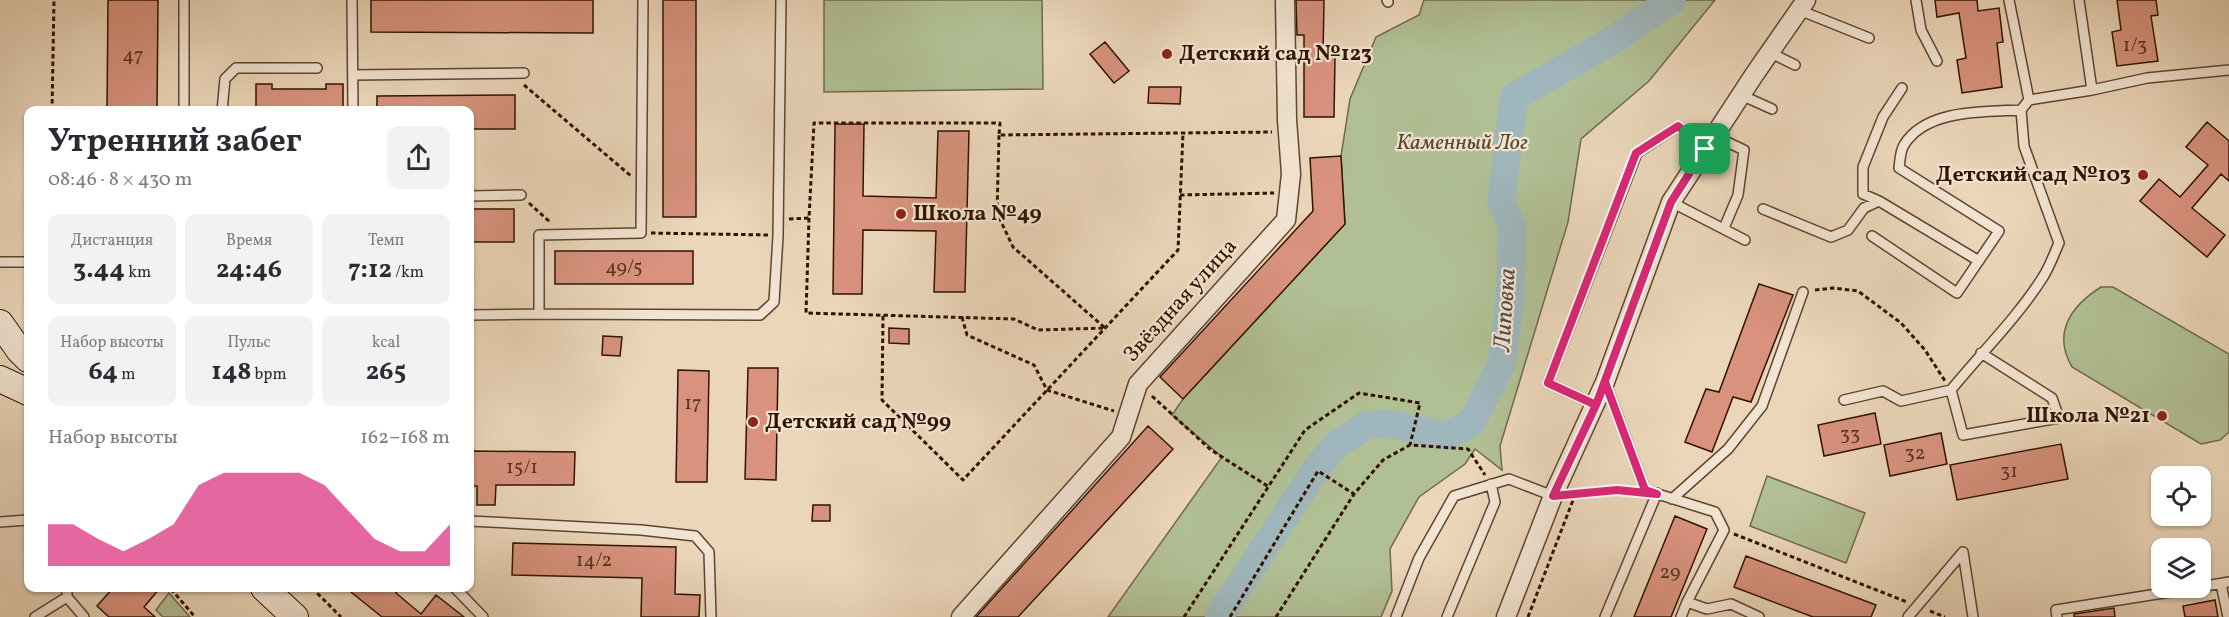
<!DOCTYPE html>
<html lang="ru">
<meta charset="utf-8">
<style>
:root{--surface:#fff;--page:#f2f2f3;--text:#2b2b33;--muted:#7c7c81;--accent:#db2777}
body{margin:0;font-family:Vollkorn,serif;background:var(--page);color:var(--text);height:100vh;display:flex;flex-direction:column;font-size:22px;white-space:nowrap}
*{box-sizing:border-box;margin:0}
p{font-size:20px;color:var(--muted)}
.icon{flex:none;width:33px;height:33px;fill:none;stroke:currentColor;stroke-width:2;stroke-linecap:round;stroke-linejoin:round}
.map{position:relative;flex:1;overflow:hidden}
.side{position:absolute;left:24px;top:106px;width:450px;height:486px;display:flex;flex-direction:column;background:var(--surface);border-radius:12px;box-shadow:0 2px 4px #0004}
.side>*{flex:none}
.fabs{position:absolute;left:2151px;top:466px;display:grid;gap:12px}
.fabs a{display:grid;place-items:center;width:60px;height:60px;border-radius:12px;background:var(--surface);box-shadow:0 2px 4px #0004;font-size:30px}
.pin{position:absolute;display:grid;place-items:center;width:51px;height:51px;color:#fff;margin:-26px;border-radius:12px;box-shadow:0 3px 9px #0006}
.round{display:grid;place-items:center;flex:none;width:63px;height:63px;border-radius:12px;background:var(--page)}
.headline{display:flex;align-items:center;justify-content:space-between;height:102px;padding:0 24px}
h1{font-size:33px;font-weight:700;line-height:45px}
.figures{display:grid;grid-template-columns:repeat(3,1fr);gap:9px;height:102px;padding:6px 24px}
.figures div{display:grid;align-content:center;border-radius:12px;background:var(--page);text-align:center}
.figures b{font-size:26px;font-weight:700}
.figures small{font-size:16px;font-weight:400}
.figures p{font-size:16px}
.chart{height:168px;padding:12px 24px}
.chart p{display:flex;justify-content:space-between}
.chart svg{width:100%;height:108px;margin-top:6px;fill:var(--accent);opacity:.7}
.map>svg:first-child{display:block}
.green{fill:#b1bf94;stroke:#70694b;stroke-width:1.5}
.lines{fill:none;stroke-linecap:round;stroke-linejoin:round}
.river{stroke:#9fb6bc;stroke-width:28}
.building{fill:#d8927e;stroke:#301302;stroke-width:1.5}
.service-casing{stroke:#5f4430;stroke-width:12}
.minor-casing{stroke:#5f4430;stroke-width:21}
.secondary-casing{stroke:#301302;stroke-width:28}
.path{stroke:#301302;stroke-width:3;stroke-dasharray:4.5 3;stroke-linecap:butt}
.service{stroke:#f2e4d2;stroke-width:9}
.minor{stroke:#f2e4d2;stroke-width:18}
.secondary{stroke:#f2e4d2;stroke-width:26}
.route-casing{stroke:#fff;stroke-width:12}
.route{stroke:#db2777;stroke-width:8}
.poi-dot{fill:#8f2418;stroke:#f2e4d2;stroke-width:2}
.labels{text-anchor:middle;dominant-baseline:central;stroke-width:4.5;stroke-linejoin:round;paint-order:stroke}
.number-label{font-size:20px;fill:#5a3321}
.poi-label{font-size:22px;font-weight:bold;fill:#301302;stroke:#f2e4d2;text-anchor:start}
.park-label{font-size:22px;font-style:italic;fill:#57472e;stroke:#f2e4d2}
.street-label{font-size:22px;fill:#301302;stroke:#f2e4d2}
.water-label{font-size:24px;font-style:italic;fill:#574c43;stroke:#f2e4d2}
</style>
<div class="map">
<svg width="2229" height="617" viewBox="0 0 2229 617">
<rect width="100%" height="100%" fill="#ebd6ba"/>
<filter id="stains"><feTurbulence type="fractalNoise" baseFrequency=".00333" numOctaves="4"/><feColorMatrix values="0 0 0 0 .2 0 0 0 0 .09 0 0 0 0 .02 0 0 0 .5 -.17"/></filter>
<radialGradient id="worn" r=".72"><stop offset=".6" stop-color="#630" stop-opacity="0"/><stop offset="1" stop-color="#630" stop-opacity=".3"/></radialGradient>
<path class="green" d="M 824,0 L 1042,0 L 1043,89 L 824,92 Z
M 1424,0 L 1715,0 L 1649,81 L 1581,139 L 1568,222 L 1500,446 L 1502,470 L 1475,449 L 1465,464 L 1419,497 L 1390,549 L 1392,591 L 1381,617 L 1108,617 L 1222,457 L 1172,415 L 1183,399 L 1345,224 L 1341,156 L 1350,99 L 1376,37 L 1419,15 Z
M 2101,287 L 2113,287 L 2229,354 L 2229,432 L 2220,440 L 2201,444 L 2072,367 C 2052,333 2071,306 2101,287 Z
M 1767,476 L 1865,513 L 1846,563 L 1750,526 Z
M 169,593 L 190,617 L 163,617 L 156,610 Z"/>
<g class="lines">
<path class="river" d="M 1219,617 L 1316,469 L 1336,445 L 1367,425 L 1391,424 L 1446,436 L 1471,423 L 1502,363 L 1510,296 L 1512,226 L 1501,202 L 1514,97 L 1610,42 L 1672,0"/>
</g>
<path class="building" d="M 108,0 L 158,0 L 157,111 L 107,111 Z
M 371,0 L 593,0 L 593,33 L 371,32 Z
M 663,0 L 696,0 L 696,217 L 663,217 Z
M 1296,0 L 1324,0 L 1323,57 L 1335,57 L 1334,117 L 1304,117 L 1304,35 L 1297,35 Z
M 1935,0 L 1977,0 L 1978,11 L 1999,8 L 2003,42 L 1997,43 L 2002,87 L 1962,93 L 1957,60 L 1966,58 L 1959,13 L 1937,17 Z
M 2117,0 L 2156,0 L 2158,15 L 2151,16 L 2158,61 L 2117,66 L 2112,32 L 2121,30 Z
M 1105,42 L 1129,71 L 1114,83 L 1090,54 Z
M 256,84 L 272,84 L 272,89 L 326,89 L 326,84 L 343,84 L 343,111 L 256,111 Z
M 1149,87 L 1181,87 L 1180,104 L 1148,103 Z
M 515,95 L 515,129 L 470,129 L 470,111 L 377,111 L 377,96 Z
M 2207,122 L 2229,141 L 2229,181 L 2221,174 L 2192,208 L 2225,235 L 2207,257 L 2140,201 L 2159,179 L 2180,197 L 2208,165 L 2186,147 Z
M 835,124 L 864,124 L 863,196 L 936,198 L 938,131 L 969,131 L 965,292 L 934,292 L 936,231 L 863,230 L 862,294 L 833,294 Z
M 1341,156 L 1345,224 L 1183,399 L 1160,377 L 1313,211 L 1310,158 Z
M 470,209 L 514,209 L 514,242 L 470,242 Z
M 555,251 L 693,251 L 693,284 L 555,284 Z
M 1759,284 L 1793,295 L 1751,402 L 1733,397 L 1712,452 L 1685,442 L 1706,389 L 1719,392 Z
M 889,328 L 909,329 L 909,344 L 889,343 Z
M 603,336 L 622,337 L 620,356 L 602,355 Z
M 748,368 L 778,368 L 776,480 L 745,479 Z
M 678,370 L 709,371 L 707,482 L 676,482 Z
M 1875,413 L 1881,444 L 1824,456 L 1818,425 Z
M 1148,426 L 1173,449 L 1018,617 L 976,617 Z
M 1941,433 L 1947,464 L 1890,476 L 1884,445 Z
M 2061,444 L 2068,479 L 1957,500 L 1950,465 Z
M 470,451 L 575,452 L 574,485 L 496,485 L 495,505 L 477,505 L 477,486 L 470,486 Z
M 813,505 L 830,505 L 830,521 L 812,521 Z
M 1675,516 L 1707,529 L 1671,617 L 1634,617 Z
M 513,543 L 676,547 L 675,594 L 700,595 L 699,617 L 641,617 L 642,578 L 512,575 Z
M 1746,556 L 1876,605 L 1871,617 L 1813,617 L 1734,587 Z
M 113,588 L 160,588 L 144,607 L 155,617 L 109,617 L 97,606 Z
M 346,588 L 400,588 L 396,593 L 421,614 L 436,595 L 464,617 L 382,617 Z
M 2215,600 L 2218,617 L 2185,617 L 2183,606 Z
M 2114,608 L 2115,617 L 2074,617 L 2074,614 Z"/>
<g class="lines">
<g class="service-casing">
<path id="service" d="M 352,0 L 353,111
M 1387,0 L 1388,2
M 1916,0 L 1921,30 L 1937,61
M 1799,10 L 1869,38
M 1769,52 L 1795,65
M 353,75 L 524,73
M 2092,90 L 2147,78 L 2229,70
M 1741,95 L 1772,109
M 2029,100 L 2092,90 L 2079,0
M 184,111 L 184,0
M 222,111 L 225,79 L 236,68 L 317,68
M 1714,136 L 1744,150 L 1738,195 L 1724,228
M 470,196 L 521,195
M 1879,201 L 1863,194 L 1863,167 L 1883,117 L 1902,88
M 1671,202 L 1745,240
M 1763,209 L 1831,237 L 1848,230 L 1864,208 L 1879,201 L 1979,261
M 1872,236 L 1957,293 L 1999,231 L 1899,168 C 1900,161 1900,151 1904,145 C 1926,109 1984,112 2021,110
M 0,262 L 28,262
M 539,314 L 760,315 L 774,302 L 778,236 L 781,0
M 470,315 L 539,314 L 539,235 L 641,233 L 643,0
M 1981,353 L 2052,398 L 2059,418 L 1963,435 L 1951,390 C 1982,352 2017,318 2043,277 C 2050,266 2054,254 2059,243 L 2024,146 L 2021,110 L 2029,100 L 2009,0
M 1606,384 L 1645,490 L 1715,512 L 1724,530 L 1687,602 L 1681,617
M 1844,400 L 1883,391 L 1901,401 L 1951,390
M 1596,405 L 1548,383 L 1637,153 L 1678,126 L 1705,149
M 1672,499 L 1728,449 L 1762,406 L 1803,292
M 470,521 L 641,530 L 695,536 L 709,552 L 711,617
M 0,522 L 28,520
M 1963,552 L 1973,617
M 2221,584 L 2228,617
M 2200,587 L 2229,582
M 67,588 L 67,597 L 84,617
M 455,588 L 483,617
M 1687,602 L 1707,609 L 1731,604 L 1759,617
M 35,617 L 67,597
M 1396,617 L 1419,558 L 1454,496 L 1509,479 L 1553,496
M 1447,617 L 1495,502 L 1491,484
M 1605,617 L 1657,493
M 1908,617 L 1963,552
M 2057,617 L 2056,610 L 2195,588"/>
</g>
<g class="minor-casing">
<path id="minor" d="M 961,617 L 1121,437 L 1138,384 L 1286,220 L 1291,174 L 1287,120 L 1285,0
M 1506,617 L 1553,496 L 1605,382 L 1671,202 L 1754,75 L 1806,0"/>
</g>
<g class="secondary-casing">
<path id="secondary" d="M 0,323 L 19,350 L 28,359
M 0,379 L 28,392
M 264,588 L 295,617"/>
</g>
<path class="path" d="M 524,85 L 631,176
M 52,111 L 54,0
M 1180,195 L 1274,193
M 529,203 L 550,222
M 809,218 L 806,313 L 1014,319 L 1038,330 L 1105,328 L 1013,247 L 997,213 L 999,135
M 789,219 L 809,218 L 814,123 L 1000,123 L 999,135 L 1272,132
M 651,233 L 768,235
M 1815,290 L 1833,288 L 1858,291 L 1901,323 L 1925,350 L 1945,381
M 883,316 L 882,400 L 963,480 L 1178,250 L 1183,133
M 962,317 L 967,335 L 1034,365 L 1047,390 L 1114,411
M 1152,396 L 1211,450 L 1269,487
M 1573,495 L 1617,490 L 1632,491
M 1734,534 L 1907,602
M 312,588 L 341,617
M 171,589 L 195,617
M 1930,611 L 1945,617
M 1184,617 L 1305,430 L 1359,393 L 1420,403 L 1410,445
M 1230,617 L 1318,471 L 1354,494
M 1276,617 L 1354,494 L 1383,460 L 1410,445 L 1468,449 L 1485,475
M 1528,617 L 1575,495"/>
<use href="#service" class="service"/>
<use href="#minor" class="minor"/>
<use href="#secondary" class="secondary"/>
</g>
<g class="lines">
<g class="route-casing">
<path id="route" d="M 1705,149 L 1671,202 L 1596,405 L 1553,496 L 1617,490 L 1657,494 L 1645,490 L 1605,382 L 1596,405 L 1548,383 L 1636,153 L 1678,126 L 1705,149"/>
</g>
<use href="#route" class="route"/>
</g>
<g class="poi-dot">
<circle cx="1167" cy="54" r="6"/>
<circle cx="2143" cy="175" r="6"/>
<circle cx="901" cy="214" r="6"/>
<circle cx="2162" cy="416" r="6"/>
<circle cx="753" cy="422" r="6"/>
</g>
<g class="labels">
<g class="number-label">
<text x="2135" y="46">1/3</text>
<text x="133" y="56">47</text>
<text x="624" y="268">49/5</text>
<text x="693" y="404">17</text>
<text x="1850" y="435">33</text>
<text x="1915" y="454">32</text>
<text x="522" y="468">15/1</text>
<text x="2009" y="472">31</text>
<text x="594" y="561">14/2</text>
<text x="1670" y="573">29</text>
</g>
<g class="poi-label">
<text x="1179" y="54">Детский сад №123</text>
<text x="2131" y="175" text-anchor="end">Детский сад №103</text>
<text x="913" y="214">Школа №49</text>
<text x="2150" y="416" text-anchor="end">Школа №21</text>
<text x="765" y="422">Детский сад №99</text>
</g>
<g class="park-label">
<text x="1462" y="143">Каменный Лог</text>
</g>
<g class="street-label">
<text transform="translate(1181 301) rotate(-48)">Звёздная улица</text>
</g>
<g class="water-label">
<text transform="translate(1506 310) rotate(-86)">Липовка</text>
</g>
</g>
<rect width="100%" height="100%" filter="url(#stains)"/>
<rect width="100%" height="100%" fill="url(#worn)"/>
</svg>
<div class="fabs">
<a><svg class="icon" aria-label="locate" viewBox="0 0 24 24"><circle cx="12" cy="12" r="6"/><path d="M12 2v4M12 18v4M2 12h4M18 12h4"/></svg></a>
<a><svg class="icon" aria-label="layers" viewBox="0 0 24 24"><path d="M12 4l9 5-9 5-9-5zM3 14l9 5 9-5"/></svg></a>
</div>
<div class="pin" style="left:1705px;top:149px;background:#1e9e55"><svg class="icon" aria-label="arrive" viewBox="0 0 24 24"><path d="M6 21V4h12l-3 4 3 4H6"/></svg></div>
<section class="side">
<div class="headline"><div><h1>Утренний забег</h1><p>08:46 · 8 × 430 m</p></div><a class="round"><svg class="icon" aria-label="share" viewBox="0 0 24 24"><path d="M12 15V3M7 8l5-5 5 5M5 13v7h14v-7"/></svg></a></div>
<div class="figures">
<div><p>Дистанция</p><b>3.44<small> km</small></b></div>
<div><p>Время</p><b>24:46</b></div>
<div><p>Темп</p><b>7:12<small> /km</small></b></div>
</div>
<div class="figures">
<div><p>Набор высоты</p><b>64<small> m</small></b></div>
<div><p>Пульс</p><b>148<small> bpm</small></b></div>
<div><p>kcal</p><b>265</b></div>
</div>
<div class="chart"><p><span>Набор высоты</span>162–168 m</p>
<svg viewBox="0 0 160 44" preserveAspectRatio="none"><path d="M0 44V27L10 27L20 33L30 38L40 33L50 27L60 11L70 6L80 6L90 6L100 6L110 11L120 22L130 33L140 38L150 38L160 27V44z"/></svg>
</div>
</section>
</div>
